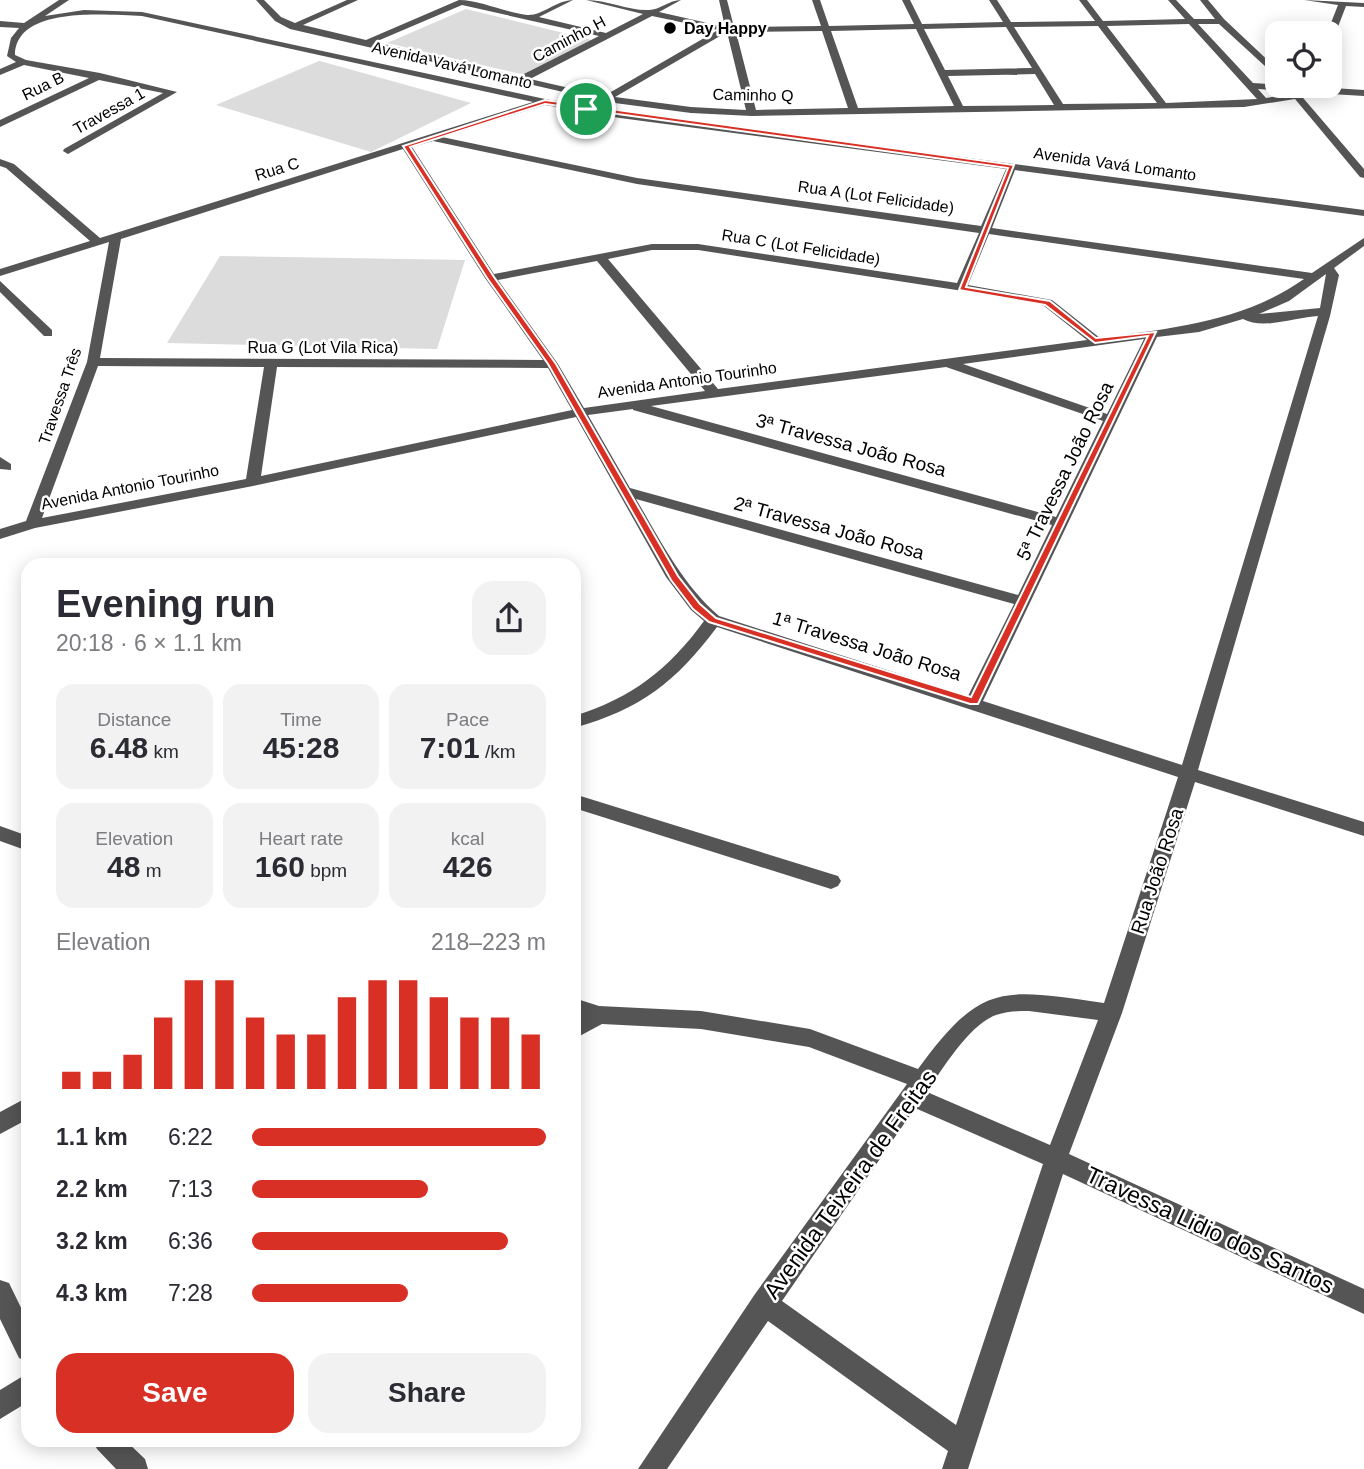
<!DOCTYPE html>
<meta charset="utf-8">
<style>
:root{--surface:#fff;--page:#f2f2f3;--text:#2b2b33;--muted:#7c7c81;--accent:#d93025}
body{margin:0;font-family:Arial,sans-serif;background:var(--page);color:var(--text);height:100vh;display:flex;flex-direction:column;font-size:26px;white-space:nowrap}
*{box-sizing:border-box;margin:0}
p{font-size:23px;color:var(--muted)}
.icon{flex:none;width:38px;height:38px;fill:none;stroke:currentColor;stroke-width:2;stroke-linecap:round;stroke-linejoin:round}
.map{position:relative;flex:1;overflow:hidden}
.panel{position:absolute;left:21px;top:558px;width:560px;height:889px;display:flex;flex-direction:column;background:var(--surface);border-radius:21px;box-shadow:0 4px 18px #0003}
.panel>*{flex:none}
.controls{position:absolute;left:1265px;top:21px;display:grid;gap:14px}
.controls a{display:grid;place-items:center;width:77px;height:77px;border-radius:14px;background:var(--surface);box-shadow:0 4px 18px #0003;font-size:35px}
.pin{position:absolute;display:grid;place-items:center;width:60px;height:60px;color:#fff;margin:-30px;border:4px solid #fff;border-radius:50%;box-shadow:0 2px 7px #0007}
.round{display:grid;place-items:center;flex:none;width:74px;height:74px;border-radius:21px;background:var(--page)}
.overview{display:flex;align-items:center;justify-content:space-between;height:119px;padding:0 35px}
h1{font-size:38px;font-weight:700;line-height:52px}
.figures{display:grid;grid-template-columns:repeat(3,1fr);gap:10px;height:119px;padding:7px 35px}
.figures div{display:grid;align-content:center;border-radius:18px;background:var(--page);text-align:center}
.figures b{font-size:30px;font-weight:700}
.figures small{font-size:19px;font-weight:400}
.figures p{font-size:19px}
.chart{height:196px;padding:14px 35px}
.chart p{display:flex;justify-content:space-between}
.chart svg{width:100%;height:126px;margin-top:7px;stroke:var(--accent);stroke-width:6}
.button{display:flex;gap:14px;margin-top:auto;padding:14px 35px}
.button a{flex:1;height:80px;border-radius:21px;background:var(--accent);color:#fff;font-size:28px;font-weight:700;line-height:80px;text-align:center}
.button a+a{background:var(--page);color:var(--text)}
ul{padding:0 35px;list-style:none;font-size:23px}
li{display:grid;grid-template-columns:112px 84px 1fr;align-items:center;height:52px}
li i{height:18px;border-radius:9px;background:var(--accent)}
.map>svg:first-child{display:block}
.green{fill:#dcdcdc}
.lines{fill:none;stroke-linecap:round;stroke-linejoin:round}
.minor{fill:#555;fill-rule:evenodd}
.route{fill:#d93025;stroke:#fff;stroke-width:2;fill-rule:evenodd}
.poi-dot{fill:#000;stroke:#fff;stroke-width:2.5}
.labels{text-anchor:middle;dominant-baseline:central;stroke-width:5;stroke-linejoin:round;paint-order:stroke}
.far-poi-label{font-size:16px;font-weight:bold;fill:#000;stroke:#fff;text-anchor:start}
.far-street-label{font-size:16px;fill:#000;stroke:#fff}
.street-label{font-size:19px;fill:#000;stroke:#fff}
.near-street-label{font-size:23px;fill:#000;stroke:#fff}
</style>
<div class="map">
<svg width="1364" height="1469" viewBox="0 0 1364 1469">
<rect width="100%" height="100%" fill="#fff"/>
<path class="green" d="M 466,9 L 592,40 L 525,75 L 387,43 Z
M 319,61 L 320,61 L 471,103 L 371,152 L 216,105 Z
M 220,256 L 465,260 L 437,349 L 167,343 Z"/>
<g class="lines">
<path class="minor" d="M 59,0 L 69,0 L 45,16 L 84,10 L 142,12 L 545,99 L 620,112 L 1364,210 L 1364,216 L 1015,170 L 992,228 L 1312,273 L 1364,238 L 1364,246 L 1334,268 L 1339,275 L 1330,316 L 1198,770 L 1364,822 L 1364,836 L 1195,782 L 1122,1013 L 1069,1154 L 1364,1289 L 1364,1314 L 1063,1174 L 968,1469 L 942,1469 L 948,1451 L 768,1321 L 667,1469 L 638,1469 L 755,1294 L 907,1084 L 809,1047 L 701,1029 L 602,1024 L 574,1039 L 574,1019 L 577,1017 L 574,1016 L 574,998 L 599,1006 L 701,1011 L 810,1029 L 918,1069 C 982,981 1002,989 1104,1003 L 1178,777 L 717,627 C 676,682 641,709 574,728 L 574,716 C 632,698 669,669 704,621 L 691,610 L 666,577 L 576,417 L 253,486 L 35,528 L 0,539 L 0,529 L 26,521 L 87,362 L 109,242 L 0,276 L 0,269 L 90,241 L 6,168 L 0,166 L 0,159 L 14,164 L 100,238 L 533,102 L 142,16 C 107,15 16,5 15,55 L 26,60 L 100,73 L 177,92 L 68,154 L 63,151 L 64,149 L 163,93 L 99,80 L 0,127 L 0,120 L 89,78 L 24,65 L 0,75 L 0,69 L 16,62 L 7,56 L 11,38 L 19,28 L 0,27 L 0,21 L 24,23 ZM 545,105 L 620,118 L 1006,169 L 981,226 L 637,178 L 442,137 ZM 433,141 L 637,184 L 979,233 L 957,283 L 698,244 L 652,244 L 494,274 L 412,147 ZM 403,149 L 485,278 L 543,360 L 100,358 L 121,239 ZM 989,234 L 1304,279 C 1243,322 1171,328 1100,338 L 1052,300 L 968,285 ZM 652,250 L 698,250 L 1028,301 L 1044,306 L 1087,340 L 718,389 L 608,259 ZM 597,261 L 705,391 L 584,408 L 558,364 L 498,280 ZM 1326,274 L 1320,308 L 1259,314 L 1289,301 ZM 1318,316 L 1182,765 L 983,701 L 1157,337 L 1199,332 L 1243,319 C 1263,330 1297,317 1318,316 ZM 1144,339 L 1107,414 L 963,364 ZM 98,366 L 264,367 L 246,479 L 42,518 ZM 277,367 L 548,368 L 572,410 L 261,476 ZM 946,367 L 1103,421 L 1056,517 L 651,406 ZM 633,409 L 633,410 L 1052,525 L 1018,595 L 630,488 L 588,415 ZM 636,499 L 1014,604 L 968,696 L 719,616 C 682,584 661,541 636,499 ZM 1029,1011 L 1098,1020 L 1050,1145 L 927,1092 C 942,1069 970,1024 996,1015 C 1007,1011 1018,1011 1029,1011 ZM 915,1108 L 1043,1164 L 956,1425 L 782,1301 Z
M 256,0 L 264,0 L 281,17 L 295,23 L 347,0 L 358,0 L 303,25 L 366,40 L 459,0 C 480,0 503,12 527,15 C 542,16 557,0 573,0 L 539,17 L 606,33 L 643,14 L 586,0 C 607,0 630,11 649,10 C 660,10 669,0 681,0 L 659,12 L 725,27 L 719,0 L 727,0 L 734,27 L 821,26 L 812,0 L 820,0 L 829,26 L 914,24 L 902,0 L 910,0 L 922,24 L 1003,22 L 989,0 L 997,0 L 1011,22 L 1095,21 L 1079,0 L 1087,0 L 1103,21 L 1185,19 L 1168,0 L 1176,0 L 1194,19 L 1215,19 L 1200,0 L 1208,0 L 1224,19 L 1278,70 L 1278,78 L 1219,24 L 1198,24 L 1253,83 L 1364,90 L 1364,96 L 1298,92 L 1364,169 L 1364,178 L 1360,177 L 1295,99 L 1244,107 L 752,116 L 691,113 L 607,102 L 602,104 L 598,100 L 290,29 L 275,21 ZM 462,5 L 599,36 L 520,76 L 375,42 ZM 652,16 L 718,30 L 604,96 L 530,79 ZM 1189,24 L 1257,99 L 1166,103 L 1107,26 ZM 1098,26 L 1157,103 L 1063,104 L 1014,27 ZM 1006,27 L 1032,68 L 945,70 L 924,29 ZM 916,29 L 954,106 L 858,108 L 831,31 ZM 822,31 L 848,108 L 756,110 L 736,32 ZM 727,32 L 746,110 L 691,107 L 615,97 ZM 1035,74 L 1054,105 L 963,106 L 948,76 ZM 1258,89 L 1288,91 L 1291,94 L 1266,98 Z
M 1304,0 L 1364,3 L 1364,7 L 1346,6 L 1334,37 L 1330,40 L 1330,33 L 1327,33 L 1338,5 Z
M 0,281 L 52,330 L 52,336 L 44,336 L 0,292 Z
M 0,457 L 11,464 L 11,470 L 0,469 Z
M 574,794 L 838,876 L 841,881 L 838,886 L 831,889 L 574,808 Z
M 0,826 L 28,836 L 28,851 L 0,841 Z
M 28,1097 L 28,1119 L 0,1134 L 0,1112 Z
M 0,1280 L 9,1283 L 28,1322 L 28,1362 L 19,1358 L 0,1319 Z
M 28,1373 L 28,1402 L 0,1419 L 0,1390 Z
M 93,1440 L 125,1440 L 145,1459 L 148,1469 L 116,1469 L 97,1449 Z"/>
</g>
<path class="route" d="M 545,100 L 1014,165 L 966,287 L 1050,301 L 1096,338 L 1156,332 L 978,704 L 970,704 L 709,622 L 693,609 L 671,580 L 548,364 L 487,278 L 403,146 ZM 545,104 L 1008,168 L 959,290 L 1045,305 L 1095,343 L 1148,336 L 971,697 L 716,618 L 700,604 L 678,576 L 556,364 L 494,277 L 410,147 Z"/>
<circle class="poi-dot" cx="670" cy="28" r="7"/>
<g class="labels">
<g class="far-poi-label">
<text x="684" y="28">Day Happy</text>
</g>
<g class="far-street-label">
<text transform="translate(569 39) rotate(-28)">Caminho H</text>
<text transform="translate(452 65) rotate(13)">Avenida Vavá Lomanto</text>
<text transform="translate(43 86) rotate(-26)">Rua B</text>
<text transform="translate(753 95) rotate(1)">Caminho Q</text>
<text transform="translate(109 111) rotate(-29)">Travessa 1</text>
<text transform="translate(1115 164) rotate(8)">Avenida Vavá Lomanto</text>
<text transform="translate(277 169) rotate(-17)">Rua C</text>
<text transform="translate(876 197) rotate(8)">Rua A (Lot Felicidade)</text>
<text transform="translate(801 247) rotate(9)">Rua C (Lot Felicidade)</text>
<text x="323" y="347">Rua G (Lot Vila Rica)</text>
<text transform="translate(687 380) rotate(-8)">Avenida Antonio Tourinho</text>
<text transform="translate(60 396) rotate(-71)">Travessa Três</text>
<text transform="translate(130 487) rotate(-11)">Avenida Antonio Tourinho</text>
</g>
<g class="street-label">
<text transform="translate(851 445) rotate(15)">3ª Travessa João Rosa</text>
<text transform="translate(1065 471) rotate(-64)">5ª Travessa João Rosa</text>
<text transform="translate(829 528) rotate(15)">2ª Travessa João Rosa</text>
<text transform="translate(867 646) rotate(17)">1ª Travessa João Rosa</text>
<text transform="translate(1157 871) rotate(-72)">Rua João Rosa</text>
</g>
<g class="near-street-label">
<text transform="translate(850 1184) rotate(-54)">Avenida Teixeira de Freitas</text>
<text transform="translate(1210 1230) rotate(25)">Travessa Lidio dos Santos</text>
</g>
</g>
</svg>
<div class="controls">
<a><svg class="icon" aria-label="locate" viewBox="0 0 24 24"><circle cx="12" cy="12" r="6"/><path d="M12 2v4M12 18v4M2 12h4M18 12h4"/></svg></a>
</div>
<div class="pin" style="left:586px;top:109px;background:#1e9e55"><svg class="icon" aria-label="arrive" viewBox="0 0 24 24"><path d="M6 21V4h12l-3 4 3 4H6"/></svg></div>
<section class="panel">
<div class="overview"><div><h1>Evening run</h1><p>20:18 · 6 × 1.1 km</p></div><a class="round"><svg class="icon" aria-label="share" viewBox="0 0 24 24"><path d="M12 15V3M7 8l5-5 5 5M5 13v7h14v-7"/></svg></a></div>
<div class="figures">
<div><p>Distance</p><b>6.48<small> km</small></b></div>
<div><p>Time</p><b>45:28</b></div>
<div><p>Pace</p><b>7:01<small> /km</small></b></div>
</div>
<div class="figures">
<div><p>Elevation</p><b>48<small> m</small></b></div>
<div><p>Heart rate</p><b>160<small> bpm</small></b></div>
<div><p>kcal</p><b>426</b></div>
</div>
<div class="chart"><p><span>Elevation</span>218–223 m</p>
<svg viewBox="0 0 160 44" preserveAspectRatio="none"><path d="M5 44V38M15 44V38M25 44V32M35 44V19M45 44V6M55 44V6M65 44V19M75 44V25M85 44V25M95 44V12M105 44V6M115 44V6M125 44V12M135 44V19M145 44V19M155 44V25"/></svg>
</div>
<ul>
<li><b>1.1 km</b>6:22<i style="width:100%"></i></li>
<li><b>2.2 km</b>7:13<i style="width:60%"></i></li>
<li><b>3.2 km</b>6:36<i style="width:87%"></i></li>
<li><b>4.3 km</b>7:28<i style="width:53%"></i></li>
</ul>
<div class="button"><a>Save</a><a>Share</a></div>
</section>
</div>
